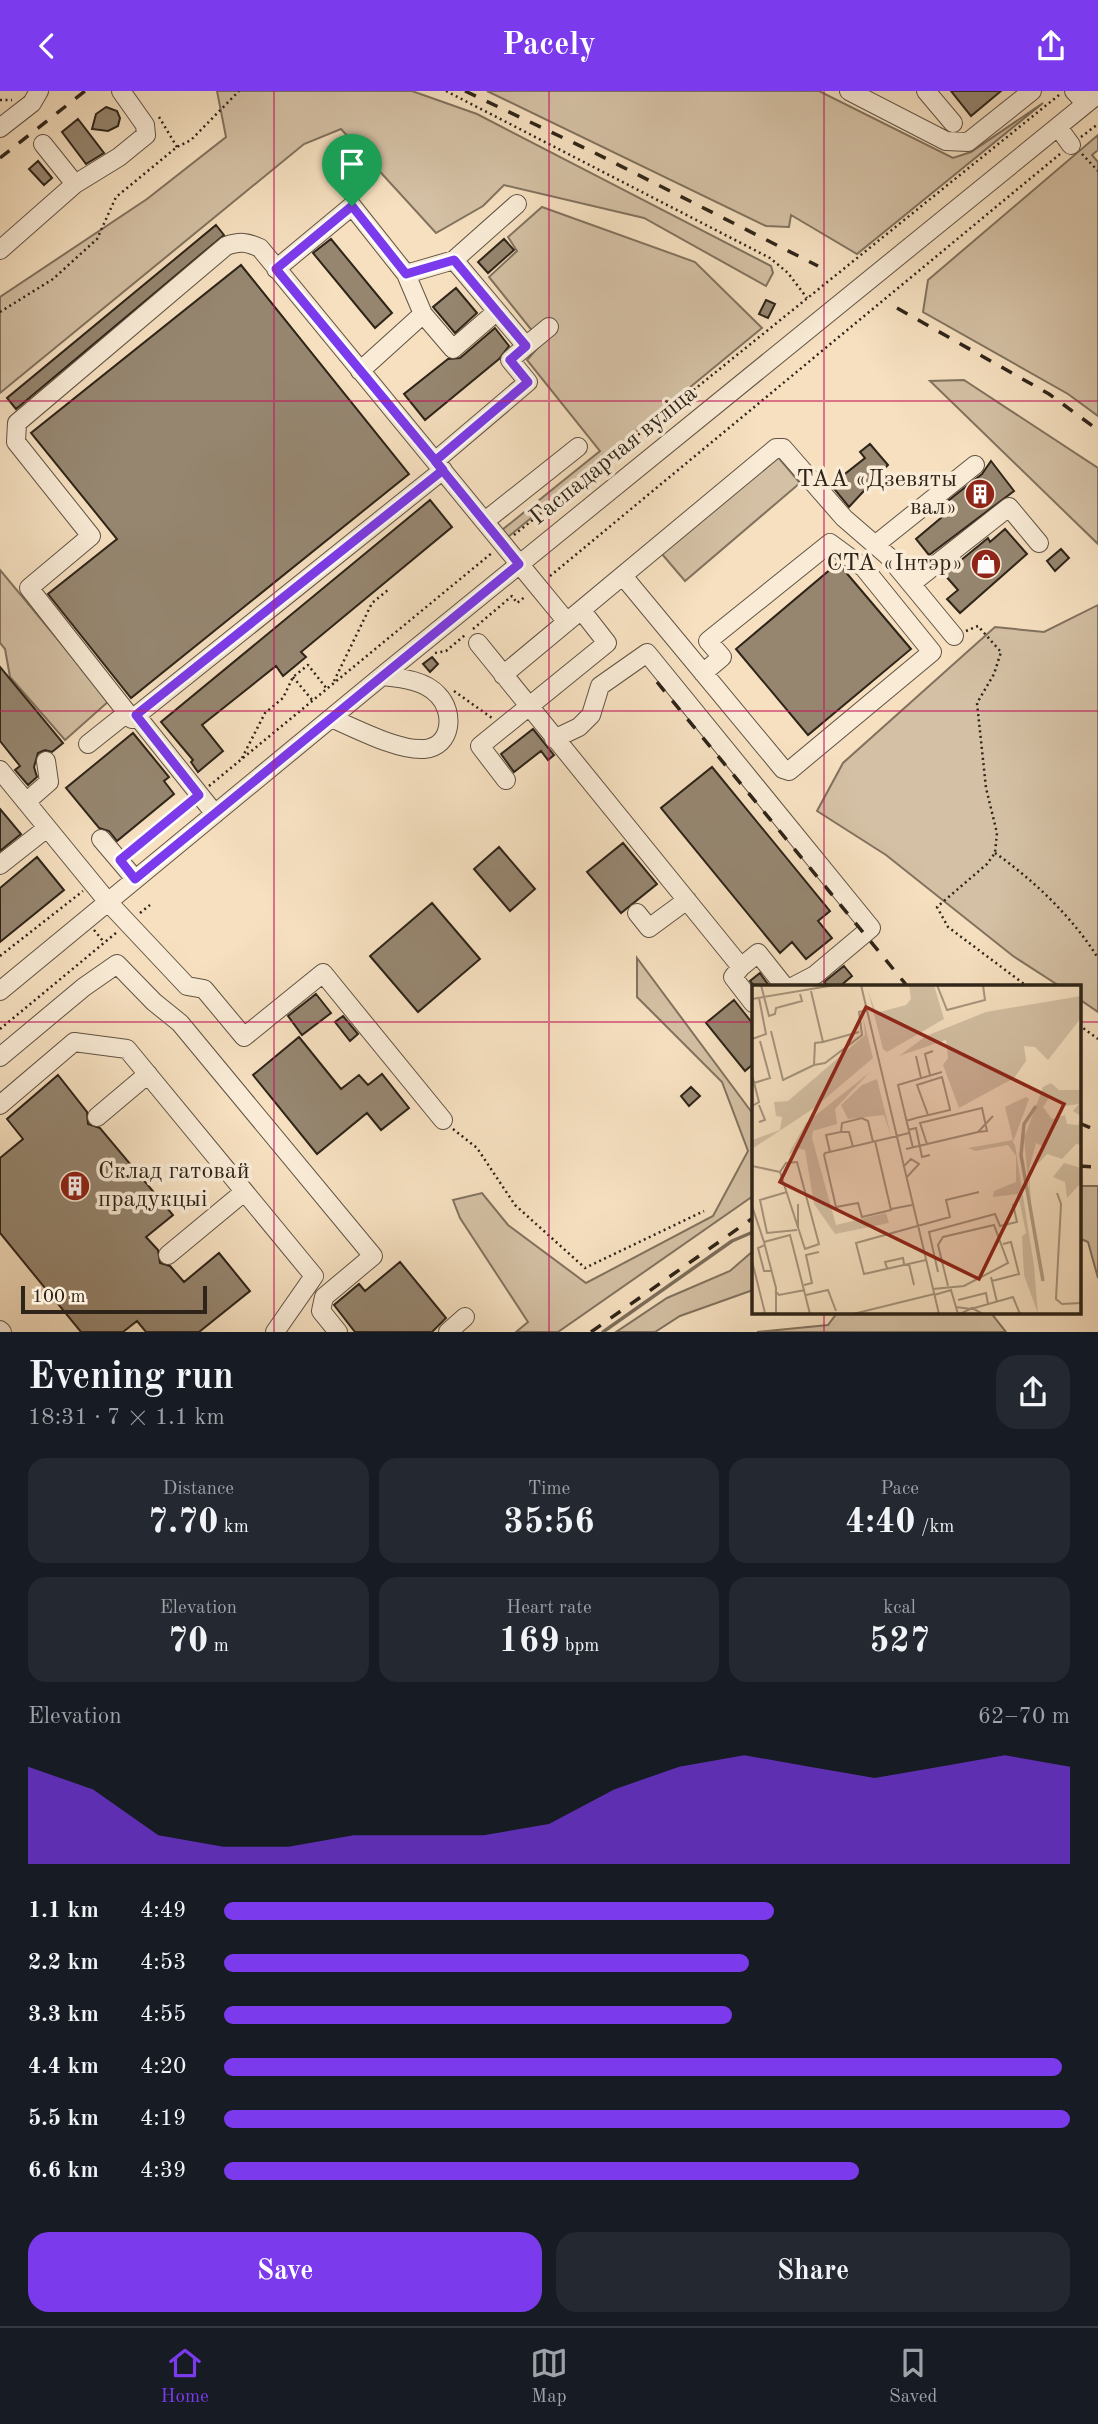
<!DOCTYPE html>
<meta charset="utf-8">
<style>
:root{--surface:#171b24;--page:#242831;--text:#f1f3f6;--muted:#9ea1a6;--line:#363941;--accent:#7c3aed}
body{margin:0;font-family:"Old Standard TT",serif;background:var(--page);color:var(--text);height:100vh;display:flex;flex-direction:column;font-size:26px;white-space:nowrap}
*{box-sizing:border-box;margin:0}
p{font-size:23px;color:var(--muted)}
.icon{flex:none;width:38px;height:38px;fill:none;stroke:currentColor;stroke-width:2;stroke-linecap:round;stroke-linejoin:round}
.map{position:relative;height:1241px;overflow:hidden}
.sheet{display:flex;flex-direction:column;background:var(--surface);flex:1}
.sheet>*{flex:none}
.scale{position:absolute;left:21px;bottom:18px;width:186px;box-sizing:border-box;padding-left:7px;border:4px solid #2e2419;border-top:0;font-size:19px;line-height:24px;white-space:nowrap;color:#2e2419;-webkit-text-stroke:5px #f9ebd6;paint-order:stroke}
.pin{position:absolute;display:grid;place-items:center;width:60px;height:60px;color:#fff;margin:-72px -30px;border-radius:50% 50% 50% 0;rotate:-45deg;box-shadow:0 0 7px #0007}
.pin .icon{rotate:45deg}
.round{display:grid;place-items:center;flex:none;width:74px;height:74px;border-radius:21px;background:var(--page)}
.headline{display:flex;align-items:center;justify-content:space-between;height:119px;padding:0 28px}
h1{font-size:38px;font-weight:600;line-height:52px}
.figures{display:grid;grid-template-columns:repeat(3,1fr);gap:10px;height:119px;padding:7px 28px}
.figures div{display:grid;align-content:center;border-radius:18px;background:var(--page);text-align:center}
.figures b{font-size:35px;font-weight:600}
.figures small{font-size:19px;font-weight:400}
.figures p{font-size:19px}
.chart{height:196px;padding:14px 28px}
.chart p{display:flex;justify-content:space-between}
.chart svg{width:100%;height:126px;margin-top:7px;fill:var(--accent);opacity:.7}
.cta{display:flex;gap:14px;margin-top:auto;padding:14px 28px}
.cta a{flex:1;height:80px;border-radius:21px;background:var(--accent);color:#fff;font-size:28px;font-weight:600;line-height:80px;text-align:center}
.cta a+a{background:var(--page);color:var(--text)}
ul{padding:0 28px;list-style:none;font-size:23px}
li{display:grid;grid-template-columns:112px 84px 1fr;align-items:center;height:52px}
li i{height:18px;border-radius:9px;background:var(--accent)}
header{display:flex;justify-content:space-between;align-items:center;height:91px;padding:0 28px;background:var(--accent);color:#fff;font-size:32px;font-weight:600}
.dock{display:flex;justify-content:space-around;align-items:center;height:98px;border-top:2px solid var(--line);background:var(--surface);font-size:19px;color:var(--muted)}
.dock a{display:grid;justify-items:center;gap:4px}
.dock .active{color:var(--accent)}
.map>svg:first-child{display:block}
.green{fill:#d4c0a4;stroke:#81725e;stroke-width:2}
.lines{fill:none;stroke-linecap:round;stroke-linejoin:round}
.stream{stroke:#7d6e5b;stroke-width:3.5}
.building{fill:#968670;stroke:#2e2419;stroke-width:2}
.minor-casing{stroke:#605343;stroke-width:20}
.path{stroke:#2e2419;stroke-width:2.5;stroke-dasharray:2 3.5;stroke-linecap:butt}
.minor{stroke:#f9ebd6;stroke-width:18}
.rail{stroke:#2e2419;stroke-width:3.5;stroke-dasharray:12 12;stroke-linecap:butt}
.route-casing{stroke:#fff;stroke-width:14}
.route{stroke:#7c3aed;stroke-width:9}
.grid{fill:none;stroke:#c2185b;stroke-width:2;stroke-opacity:0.55}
.labels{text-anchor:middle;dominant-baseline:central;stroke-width:7;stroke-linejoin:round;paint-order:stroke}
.street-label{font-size:24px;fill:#2e2419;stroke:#f9ebd6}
.poi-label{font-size:24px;fill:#2e2419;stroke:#f9ebd6;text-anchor:end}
.inset-river{fill:none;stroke:#b2a087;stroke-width:3.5}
.inset-road{fill:none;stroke:#a6957d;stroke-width:2}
.view{fill:#8f2418;fill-opacity:0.15;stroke:#8f2418;stroke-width:3.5}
.inset-edge{fill:none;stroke:#2e2419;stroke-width:3.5}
</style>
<header><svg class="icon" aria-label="back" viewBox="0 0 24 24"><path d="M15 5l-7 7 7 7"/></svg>Pacely<svg class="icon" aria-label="share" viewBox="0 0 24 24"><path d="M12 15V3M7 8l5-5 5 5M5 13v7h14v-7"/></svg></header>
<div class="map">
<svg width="1098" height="1241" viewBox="0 0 1098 1241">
<rect width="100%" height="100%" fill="#f6e0c0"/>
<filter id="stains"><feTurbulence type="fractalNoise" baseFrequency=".00286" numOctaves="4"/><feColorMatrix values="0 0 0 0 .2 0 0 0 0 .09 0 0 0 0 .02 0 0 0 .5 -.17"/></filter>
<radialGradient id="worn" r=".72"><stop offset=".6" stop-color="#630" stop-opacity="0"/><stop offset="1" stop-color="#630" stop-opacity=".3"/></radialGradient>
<path class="green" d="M 217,0 L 412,0 L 477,23 L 771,175 L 773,182 L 766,195 L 644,127 L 504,94 L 483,115 L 436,142 L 341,38 L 304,53 L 0,302 L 0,206 L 147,108 L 226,46 Z
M 487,0 L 819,0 L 953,67 L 971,61 L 1043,12 L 857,163 L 791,124 L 789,136 L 766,135 Z
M 1098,44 L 1098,59 L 1092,64 L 1098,71 L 1098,325 L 1068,303 L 923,221 L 928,189 Z
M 542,116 L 695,171 L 762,237 L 508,446 L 502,439 L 600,360 L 527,269 L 542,252 L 489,186 L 517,160 L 508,146 Z
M 964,289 L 1098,377 L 1098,453 L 930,290 Z
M 778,366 L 800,392 L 685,490 L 662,463 Z
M 0,479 L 109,610 L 65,649 L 10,586 L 5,558 L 0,552 Z
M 1098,514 L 1098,921 L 1079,908 L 1079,896 L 1061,896 L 1013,865 L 886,764 L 817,720 L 843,672 L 995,536 L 1044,541 Z
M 637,867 L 753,1023 L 753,1105 L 558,1241 L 516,1241 L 528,1231 L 460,1127 L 453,1109 L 482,1102 L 508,1134 L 586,1192 L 713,1125 L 748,1060 L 722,991 L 637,906 Z
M 1079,1095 L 1098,1095 L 1098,1187 L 1088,1151 L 1079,1147 Z
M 753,1160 L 753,1199 L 680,1225 L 655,1241 L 616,1241 L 667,1207 L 730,1180 Z
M 837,1222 L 991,1222 L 1006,1241 L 757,1241 L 828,1234 Z"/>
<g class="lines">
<path class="stream" d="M 603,1241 L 732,1150 L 753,1141"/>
</g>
<path class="building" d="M 951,0 L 1001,0 L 971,25 Z
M 106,16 L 117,20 L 120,27 L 118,35 L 108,40 L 92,38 L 96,23 Z
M 78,28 L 104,62 L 86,73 L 62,41 Z
M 38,70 L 52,87 L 44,94 L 29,78 Z
M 216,134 L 224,144 L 16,318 L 7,307 Z
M 331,148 L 392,222 L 375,237 L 313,162 Z
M 504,148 L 514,159 L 488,182 L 478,171 Z
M 241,174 L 409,383 L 131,607 L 48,503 L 117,448 L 31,342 Z
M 456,197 L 477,222 L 455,242 L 433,216 Z
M 766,209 L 775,213 L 768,227 L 759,223 Z
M 495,237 L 509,255 L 499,268 L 425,329 L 404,303 L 448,268 L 460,267 Z
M 870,353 L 888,374 L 849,416 L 831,394 L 865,367 L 860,361 Z
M 991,370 L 1014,400 L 929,464 L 916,448 L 954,416 L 949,409 L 982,383 Z
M 430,409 L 452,436 L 301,561 L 306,566 L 283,585 L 276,575 L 202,634 L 223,660 L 198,681 L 191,671 L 193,669 L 161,631 Z
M 1005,438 L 1027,463 L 960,522 L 947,508 L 958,499 L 944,483 L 988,447 L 990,451 Z
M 1061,458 L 1069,467 L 1055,480 L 1047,470 Z
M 838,472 L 911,558 L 808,644 L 736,558 Z
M 432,566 L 438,573 L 430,581 L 423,573 Z
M 0,576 L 63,652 L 52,661 L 45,659 L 38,662 L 34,676 L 37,686 L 28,694 L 15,679 L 20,675 L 0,650 Z
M 533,638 L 554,664 L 548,669 L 541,660 L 514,681 L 501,663 Z
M 133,642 L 169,686 L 164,690 L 174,703 L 117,750 L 109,740 L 99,737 L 66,697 Z
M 712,676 L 830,820 L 818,830 L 832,847 L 806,868 L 792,851 L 780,862 L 661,717 Z
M 0,718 L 21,743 L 0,760 Z
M 623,752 L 657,793 L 621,822 L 587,781 Z
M 499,756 L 535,798 L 510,820 L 474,778 Z
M 37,766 L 64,799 L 0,851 L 0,797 Z
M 432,812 L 480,868 L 418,921 L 370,865 Z
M 844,875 L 852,885 L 839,896 L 829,896 L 824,891 Z
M 760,882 L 762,885 L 770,896 L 755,896 L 750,890 Z
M 316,903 L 331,922 L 302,944 L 288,925 Z
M 734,909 L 753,933 L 753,973 L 745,980 L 706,932 Z
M 343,925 L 358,943 L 350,950 L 335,931 Z
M 299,946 L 341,998 L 359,984 L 368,994 L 382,983 L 409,1017 L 381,1039 L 367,1022 L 317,1063 L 253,984 Z
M 58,984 L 87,1021 L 88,1033 L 100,1037 L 173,1124 L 146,1146 L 158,1159 L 160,1172 L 170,1175 L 184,1191 L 219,1162 L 250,1200 L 199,1241 L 146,1241 L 137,1230 L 123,1241 L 81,1241 L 0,1142 L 0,1067 L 23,1048 L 7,1028 Z
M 691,996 L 700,1005 L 689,1015 L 681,1005 Z
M 400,1171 L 446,1227 L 432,1241 L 355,1241 L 334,1214 L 359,1193 L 365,1200 Z"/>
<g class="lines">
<g class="minor-casing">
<path id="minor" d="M 849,0 L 946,50 L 968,51 L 1032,0
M 926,0 L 953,32
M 1074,0 L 1086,13
M 1058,36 L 1071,54
M 0,37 L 32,12 L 39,0
M 43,53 L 75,93
M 0,159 L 75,93 L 119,66 L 146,44 L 145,34 L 121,0
M 454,169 L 517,113
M 276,178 L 352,115 L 406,183 L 454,169 L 526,255 L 510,269 L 528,291 L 435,370
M 423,223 L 453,258 L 496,221
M 526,255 L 549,236
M 360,280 L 423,223 L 406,183
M 443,379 L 132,628 L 29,497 L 91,445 L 16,351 L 17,332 L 226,155 C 240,150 247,151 260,157 L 567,531
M 485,430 L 578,356
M 875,454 L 975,374
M 623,485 L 783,678 L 789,680 L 932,561 L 864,477 L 830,452 L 708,550 L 722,566 L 703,582
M 911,493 L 1009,416 L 1039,452
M 478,552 L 741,876 L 758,862 L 785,896
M 503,584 L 776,357 L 783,357 L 844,427 L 888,465 L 954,545
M 136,624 L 215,723
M 331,627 C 355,637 398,660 424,658 C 452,656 455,621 438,604 C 425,589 400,587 382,585
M 554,648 L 579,636 L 591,624 L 600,595 L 647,562 L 871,837 L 815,884 L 792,896
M 88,653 L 127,622
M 0,679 L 108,811 L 187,895 L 204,898 L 244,946 L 323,882 L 443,1029
M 506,689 L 480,655 L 607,552 L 582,520
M 26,711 L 49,691 L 46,670
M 101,748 L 135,788
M 0,774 L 47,737
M 637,822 L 649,837 L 687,809
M 741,876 L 733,886 L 753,912
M 0,900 L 382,585 L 1098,3
M 0,966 L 84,896 L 117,873 L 154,911 L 180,932 L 373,1165 L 324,1206 L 321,1220 L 338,1241
M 0,1014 L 74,951 L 127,958 L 314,1185 L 275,1241
M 97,1026 L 148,983
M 168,1164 L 244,1101
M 0,1239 L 2,1241
M 448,1241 L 465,1226"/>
</g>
<path class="path" d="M 446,0 L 770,167 L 788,182 L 807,207
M 0,9 L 12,9
M 159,26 L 177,56
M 1081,46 L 1098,33
M 1082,63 L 1098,80
M 0,221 L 53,188 L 97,148 L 116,106 L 177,56 L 191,49 L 239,0
M 514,444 L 1059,4
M 550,485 L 1060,63
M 473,538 L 512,505 L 517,512 L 526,505
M 966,540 L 978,535 L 1001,561 L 994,583 L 977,612 L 986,697 L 997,742 L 995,762 L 987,773 L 937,816 L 948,836 L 1028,896
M 435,562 L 446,560 L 465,544
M 293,586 L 313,610
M 334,590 L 372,512 L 388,499
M 454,600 L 492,627
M 242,667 L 265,622 L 283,607 L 293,586 L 308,574 L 327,598
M 209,695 L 493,461
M 131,760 L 188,713
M 995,762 C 1034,789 1073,827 1098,867
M 140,822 L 150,814
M 94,839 L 103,850
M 0,865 L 83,800
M 1079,934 L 1098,948
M 0,938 L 116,842
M 453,1038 L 477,1057 L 515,1114 L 585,1177 L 704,1120"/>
<use href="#minor" class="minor"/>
<path class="rail" d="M 465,0 L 595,62 L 818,175
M 0,67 L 85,0
M 897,217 L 1049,303 L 1098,339
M 657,591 L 908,896
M 1079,1032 L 1098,1040
M 1079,1075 L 1098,1076
M 591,1241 L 753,1127"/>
</g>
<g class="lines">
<g class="route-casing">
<path id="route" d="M 352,115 L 276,178 L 443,379 L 136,624 L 199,704 L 120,769 L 135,788 L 519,473 L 435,370 L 528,291 L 510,269 L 526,255 L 454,169 L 406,183 L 352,115"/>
</g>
<use href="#route" class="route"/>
</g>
<path class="grid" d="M 274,0 L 274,1241M 549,0 L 549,1241M 824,0 L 824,896M 0,310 L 1098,310M 0,620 L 1098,620M 0,931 L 753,931M 1079,931 L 1098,931M 824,1222 L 824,1241"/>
<defs>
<g id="building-disc" transform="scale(1.575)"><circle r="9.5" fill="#8f2418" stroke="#f9ebd6"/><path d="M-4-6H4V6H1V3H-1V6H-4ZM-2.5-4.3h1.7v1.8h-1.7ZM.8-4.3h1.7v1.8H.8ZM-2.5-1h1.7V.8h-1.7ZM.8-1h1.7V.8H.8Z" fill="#fff"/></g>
<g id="shop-disc" transform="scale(1.575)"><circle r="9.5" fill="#8f2418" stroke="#f9ebd6"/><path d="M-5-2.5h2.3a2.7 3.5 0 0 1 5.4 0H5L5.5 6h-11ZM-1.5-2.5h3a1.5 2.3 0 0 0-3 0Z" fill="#fff"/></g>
</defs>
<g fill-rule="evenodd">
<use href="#building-disc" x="980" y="403"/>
<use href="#shop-disc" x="986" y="473"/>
<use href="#building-disc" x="75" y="1095"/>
</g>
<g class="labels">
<g class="street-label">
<text transform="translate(614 365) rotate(-39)">Гаспадарчая вуліца</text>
</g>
<g class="poi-label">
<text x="957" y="389">ТАА «Дзевяты<tspan x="957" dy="28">вал»</tspan></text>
<text x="963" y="473">СТА «Інтэр»</text>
<text x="98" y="1081" text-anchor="start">Склад гатовай<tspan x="98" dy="28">прадукцыі</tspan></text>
</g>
</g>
<g transform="translate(752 894)">
<rect width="329" height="329" fill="#f6e0c0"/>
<path d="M 157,0 L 182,0 L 192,34 L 135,67 L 131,64 L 116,6 L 124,28 L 154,20 L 159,14 ZM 329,11 L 329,33 L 296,75 L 283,62 L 272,61 L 274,76 L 262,93 L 207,123 L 191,80 L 196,73 L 194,55 L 147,71 L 174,51 L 234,27 ZM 111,32 L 121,73 L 62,123 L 0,164 L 0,155 L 28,145 L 30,132 L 24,131 L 22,117 L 36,116 L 113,50 ZM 117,88 L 83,124 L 85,139 L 61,146 L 60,153 L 84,240 L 134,228 L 137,238 L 83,249 L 62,219 L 53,165 L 45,163 L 37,171 L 38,166 L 54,138 ZM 125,94 L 139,151 L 132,130 L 96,134 L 89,120 L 110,100 ZM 299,98 L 307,105 L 329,105 L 329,131 L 321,126 L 327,119 L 312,121 L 297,113 L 291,122 L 300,134 L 313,130 L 315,139 L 326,140 L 329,133 L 329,160 L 324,159 L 310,174 L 295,169 L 286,179 L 290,161 L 284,158 L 277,184 L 280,234 L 272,153 L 291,102 ZM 274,112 L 277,114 L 261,157 L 263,160 L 282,281 L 286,329 L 272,290 L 270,251 L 274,248 L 266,209 L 241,212 L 242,206 L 264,197 L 264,171 L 256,160 L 223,166 L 216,163 L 261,155 L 253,122 ZM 312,178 L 329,183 L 329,198 L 315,213 L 313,197 L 301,192 Z" fill="#d4c0a4"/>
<path class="inset-river" d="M 284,121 L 272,139 L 269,170 L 291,296"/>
<path class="inset-road" d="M 9,0 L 17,31 L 23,29 L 24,23 L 50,16 L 48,9M 109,0 L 187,329M 185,0 L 195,25 L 233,15 L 231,0M 59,6 L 71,57 L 107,47M 0,14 L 83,0M 19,46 L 31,95 L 62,80 L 63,58 L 71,57M 0,54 L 14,49 L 7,13M 164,71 L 169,93M 62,80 L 73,78 L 110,50 L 107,27 L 115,25M 0,90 L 7,117 L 0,121M 178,90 L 173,69 L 181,66M 2,98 L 18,93 L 8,56M 154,136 L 164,133 L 198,125 L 198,124 L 190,92 L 165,100 L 176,130M 7,137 L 13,135 L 7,120M 156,145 L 164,143 L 170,172 L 178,170M 89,147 L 97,147 L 101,162M 123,156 L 139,225 L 110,232 L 106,218 L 84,222 L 72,170 L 73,168 L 137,153 L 157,148M 175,159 L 168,138 L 230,123 L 235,146 L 226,147M 161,163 L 146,100 L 190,87M 154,164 L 226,147 L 241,131M 78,167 L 74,150 L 89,147 L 90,138 L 110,133 L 116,136 L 121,157M 45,177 L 67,259 L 53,264 L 28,187 L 34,178 ZM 0,181 L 28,187M 151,182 L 159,174 L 167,179 L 154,193M 35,207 L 8,215 L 15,248 L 45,245M 305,208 L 309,219 L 304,314 L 310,319 L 329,318M 0,221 L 12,257M 139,224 L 160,220M 46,243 L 46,219M 13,260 L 6,263 L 12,286 L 20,286M 174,275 L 112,289 L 104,258 L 198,232 L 194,215 L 227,207M 0,276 L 13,328 L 9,329M 157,279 L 162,300M 135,283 L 133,277 L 151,273 L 152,279M 186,287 L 177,247 L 243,229 L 248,241 L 265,237 L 261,219M 239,292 L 245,317M 240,296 L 267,289 L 259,257 L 251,259M 52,300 L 60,298 L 54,270 L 67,267M 181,304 L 212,301 L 256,278 L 242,240 L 191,252 L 186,260 L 196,301M 23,306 L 27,310 L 53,305M 54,310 L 76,305 L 84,326M 182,310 L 199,305 L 206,329M 206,315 L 234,308 L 236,319M 204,322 L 219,324 L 261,312 L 268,329M 24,329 L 24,303 L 12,257 L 38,250 L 58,329M 101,329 L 182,309M 208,329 L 220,323 L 231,329"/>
<path class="view" d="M 114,22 L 312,119 L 227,294 L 28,197 Z"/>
<rect width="329" height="329" class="inset-edge"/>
</g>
<rect width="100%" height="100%" filter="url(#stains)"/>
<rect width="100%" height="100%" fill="url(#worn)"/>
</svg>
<div class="scale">100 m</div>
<div class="pin" style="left:352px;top:115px;background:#1e9e55"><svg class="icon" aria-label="arrive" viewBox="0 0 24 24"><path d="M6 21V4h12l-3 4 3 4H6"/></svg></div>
</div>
<section class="sheet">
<div class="headline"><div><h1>Evening run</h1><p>18:31 · 7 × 1.1 km</p></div><a class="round"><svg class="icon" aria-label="share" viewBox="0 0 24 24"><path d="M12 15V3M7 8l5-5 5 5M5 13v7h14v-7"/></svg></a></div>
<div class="figures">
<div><p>Distance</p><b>7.70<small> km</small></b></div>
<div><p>Time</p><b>35:56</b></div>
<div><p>Pace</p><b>4:40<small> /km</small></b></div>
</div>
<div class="figures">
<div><p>Elevation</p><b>70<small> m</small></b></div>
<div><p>Heart rate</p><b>169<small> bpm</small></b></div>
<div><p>kcal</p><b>527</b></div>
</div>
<div class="chart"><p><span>Elevation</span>62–70 m</p>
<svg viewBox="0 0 160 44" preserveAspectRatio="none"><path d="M0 44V10L10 18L20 34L30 38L40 38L50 34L60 34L70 34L80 30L90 18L100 10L110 6L120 10L130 14L140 10L150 6L160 10V44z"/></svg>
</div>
<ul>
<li><b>1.1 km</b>4:49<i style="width:65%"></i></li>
<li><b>2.2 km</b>4:53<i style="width:62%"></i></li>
<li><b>3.3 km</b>4:55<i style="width:60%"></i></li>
<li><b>4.4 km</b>4:20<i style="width:99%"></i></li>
<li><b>5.5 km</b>4:19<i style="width:100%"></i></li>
<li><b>6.6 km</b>4:39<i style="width:75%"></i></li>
</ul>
<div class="cta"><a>Save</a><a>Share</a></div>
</section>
<nav class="dock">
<a class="active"><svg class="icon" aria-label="home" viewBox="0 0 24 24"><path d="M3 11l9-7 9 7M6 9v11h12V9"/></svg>Home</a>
<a><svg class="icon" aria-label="map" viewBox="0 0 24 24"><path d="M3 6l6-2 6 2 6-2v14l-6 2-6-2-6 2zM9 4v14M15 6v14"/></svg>Map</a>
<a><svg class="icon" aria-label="saved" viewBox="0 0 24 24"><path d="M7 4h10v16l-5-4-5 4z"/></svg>Saved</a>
</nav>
